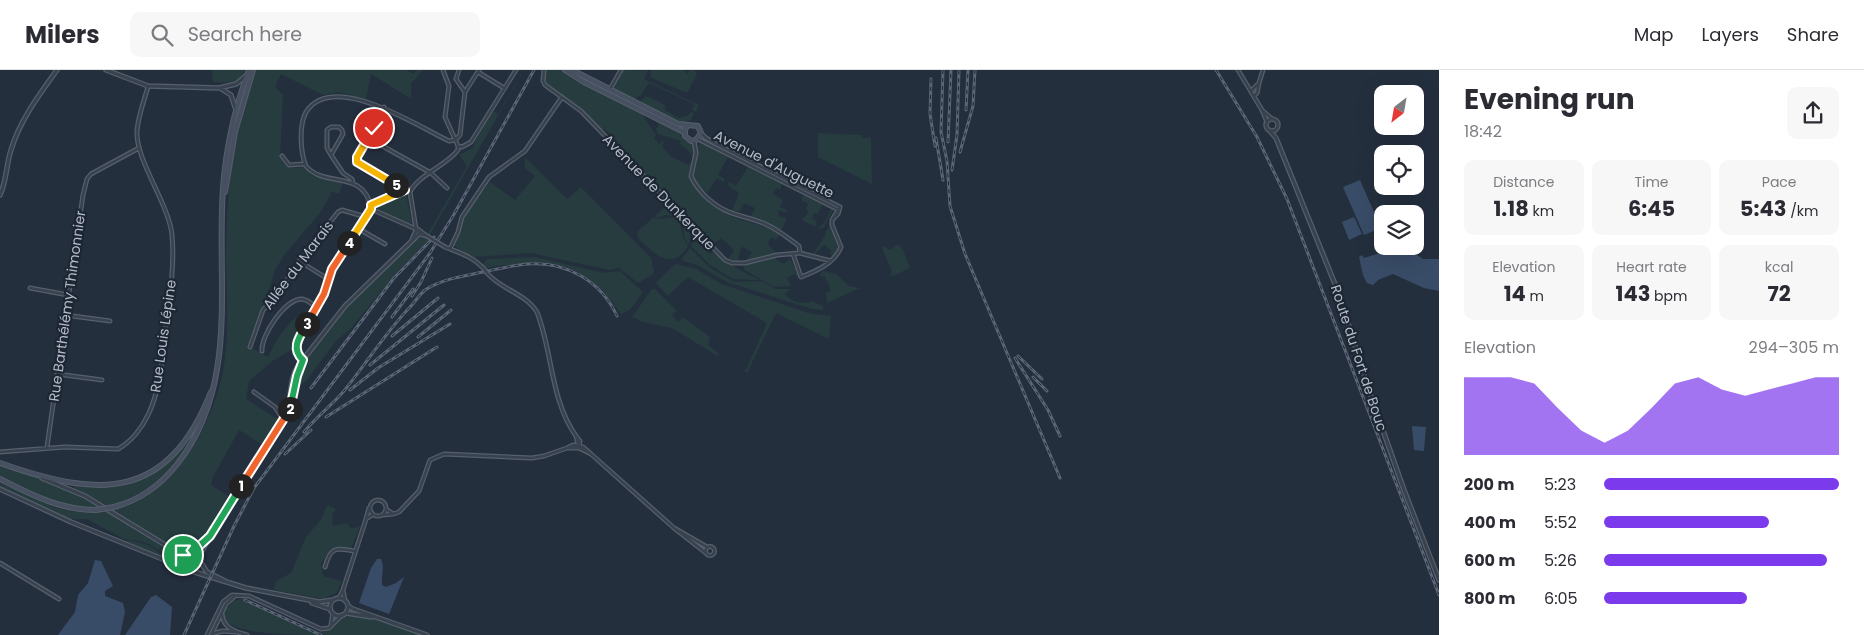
<!DOCTYPE html>
<meta charset="utf-8">
<style>
:root{--surface:#fff;--page:#f7f7f7;--text:#2b2b33;--muted:#7c7c81;--line:#e1e1e2;--accent:#7c3aed}
body{margin:0;font-family:Poppins,sans-serif;background:var(--page);color:var(--text);height:100vh;display:flex;flex-direction:column;font-size:19px;white-space:nowrap}
*{box-sizing:border-box;margin:0}
p{font-size:16px;color:var(--muted)}
.icon{flex:none;width:28px;height:28px;fill:none;stroke:currentColor;stroke-width:2;stroke-linecap:round;stroke-linejoin:round}
.map{position:relative;flex:1;overflow:hidden}
.details{display:flex;flex-direction:column;background:var(--surface);width:425px}
.details>*{flex:none}
.needle{width:32px;rotate:211deg}
.fabs{position:absolute;left:1374px;top:15px;display:grid;gap:10px}
.fabs a{display:grid;place-items:center;width:50px;height:50px;border-radius:10px;background:var(--surface);box-shadow:0 5px 20px #0002;font-size:25px}
.pin{position:absolute;display:grid;place-items:center;width:42px;height:42px;color:#fff;margin:-21px;border:2px solid #fff;border-radius:50%;box-shadow:0 1px 5px #0007}
.km{position:absolute;width:25px;height:25px;margin:-12px;border-radius:50%;background:#222;color:#fff;font-size:14px;line-height:25px;text-align:center}
.round{display:grid;place-items:center;flex:none;width:52px;height:52px;border-radius:10px;background:var(--page)}
.overview{display:flex;align-items:center;justify-content:space-between;height:85px;padding:0 25px}
h1{font-size:28px;font-weight:700;line-height:38px}
.stats{display:grid;grid-template-columns:repeat(3,1fr);gap:8px;height:85px;padding:5px 25px}
.stats div{display:grid;align-content:center;border-radius:10px;background:var(--page);text-align:center}
.stats b{font-size:21px;font-weight:700}
.stats small{font-size:14px;font-weight:400}
.stats p{font-size:14px}
.chart{height:140px;padding:10px 25px}
.chart p{display:flex;justify-content:space-between}
.chart svg{width:100%;height:90px;margin-top:5px;fill:var(--accent);opacity:.7}
ul{padding:0 25px;list-style:none;font-size:16px}
li{display:grid;grid-template-columns:80px 60px 1fr;align-items:center;height:38px}
li i{height:12px;border-radius:6px;background:var(--accent)}
header{display:flex;align-items:center;gap:30px;box-sizing:border-box;height:70px;padding:0 25px;background:var(--surface);border-bottom:1px solid var(--line)}
header strong{font-size:24px}
nav{display:flex;gap:28px;margin-inline-start:auto;font-size:18px}
.search{width:350px;height:45px;background:var(--page);display:flex;align-items:center;gap:12px;box-sizing:border-box;padding:0 18px;border-radius:10px;color:var(--muted);font-size:19px}
main{display:flex;flex:1;min-height:0}
.map>svg:first-child{display:block}
.green{fill:#263c3f}
.water{fill:#394c67}
.lines{fill:none;stroke-linecap:round;stroke-linejoin:round}
.minor-casing{stroke:#565f6c;stroke-width:5}
.tertiary-casing{stroke:#565f6c;stroke-width:5.5}
.secondary-casing{stroke:#565f6c;stroke-width:6}
.minor{stroke:#38414e;stroke-width:2.5}
.tertiary{stroke:#38414e;stroke-width:3}
.secondary{stroke:#465061;stroke-width:4}
.rail-casing{stroke:#5a6575;stroke-width:3}
.rail{stroke:#1d2633;stroke-width:1;stroke-dasharray:4;stroke-linecap:butt}
.minor-bridge-casing{stroke:#565f6c;stroke-width:5;stroke-linecap:butt}
.secondary-bridge-casing{stroke:#565f6c;stroke-width:6;stroke-linecap:butt}
.minor-bridge{stroke:#38414e;stroke-width:2.5}
.secondary-bridge{stroke:#465061;stroke-width:4}
.split-1-casing{stroke:#fff;stroke-width:10}
.split-2-casing{stroke:#fff;stroke-width:10}
.split-3-casing{stroke:#fff;stroke-width:10}
.split-4-casing{stroke:#fff;stroke-width:10}
.split-5-casing{stroke:#fff;stroke-width:10}
.split-6-casing{stroke:#fff;stroke-width:10}
.split-1{stroke:#22a559;stroke-width:6}
.split-2{stroke:#f0652b;stroke-width:6}
.split-3{stroke:#22a559;stroke-width:6}
.split-4{stroke:#f0652b;stroke-width:6}
.split-5{stroke:#f5b400;stroke-width:6}
.split-6{stroke:#f5b400;stroke-width:6}
.labels{text-anchor:middle;dominant-baseline:central;stroke-width:4.5;stroke-linejoin:round;paint-order:stroke}
.street-label{font-size:14px;fill:#b4bcc9;stroke:#1d2633}
</style>
<header>
<strong>Milers</strong>
<div class="search"><svg class="icon" aria-label="search" viewBox="0 0 24 24"><circle cx="10" cy="10" r="6"/><path d="M15 15l6 6"/></svg>Search here</div>
<nav><a>Map</a><a>Layers</a><a>Share</a></nav>
</header>
<main>
<div class="map">
<svg width="1439" height="565" viewBox="0 0 1439 565">
<rect width="100%" height="100%" fill="#242f3e"/>
<path class="green" d="M 212,0 L 247,0 C 238,14 227,13 213,12 Z
M 256,0 L 406,0 L 413,4 L 417,0 L 423,0 L 411,14 L 411,29 L 371,4 L 366,29 L 339,22 L 323,25 L 281,4 L 275,17 L 283,25 L 280,86 C 284,99 293,99 304,97 L 313,106 L 343,112 L 339,124 L 332,122 L 320,143 L 285,184 L 275,200 L 267,226 L 273,228 L 260,243 L 248,276 L 268,287 C 276,271 286,252 302,244 L 308,248 L 295,278 L 274,290 L 249,311 L 246,329 L 280,351 L 264,376 L 239,360 L 213,407 L 211,415 L 231,428 L 201,473 C 192,480 178,479 168,475 L 114,440 C 145,433 168,413 186,387 C 201,366 212,341 220,315 C 230,277 227,234 226,194 C 226,169 227,143 229,118 C 232,78 243,38 256,0 Z
M 521,0 L 524,0 L 429,166 L 428,164 L 430,160 L 467,96 L 459,85 L 474,77 L 475,71 L 493,41 L 498,44 L 523,1 Z
M 546,0 L 560,0 L 681,62 L 685,71 L 693,74 L 695,83 L 693,89 L 690,82 L 680,74 L 681,71 L 658,64 L 656,59 L 659,55 L 655,50 L 641,43 L 656,65 L 654,69 L 660,74 L 662,70 L 664,72 L 662,76 L 670,86 L 688,95 L 690,92 L 692,93 C 684,113 709,136 726,144 C 744,153 760,152 780,164 L 776,170 L 772,167 L 768,172 L 769,176 L 776,182 L 776,184 L 746,191 L 752,182 L 743,177 L 741,178 L 738,191 L 728,190 L 734,180 L 721,168 L 713,175 L 613,71 L 613,67 L 605,59 L 602,60 L 568,29 L 545,13 Z
M 623,0 L 648,1 L 644,9 L 699,35 L 696,42 L 692,40 L 694,36 L 692,33 L 649,13 L 641,25 L 633,30 L 612,20 Z
M 651,0 L 684,0 L 687,4 L 690,0 L 695,0 L 697,4 L 687,23 L 654,9 L 651,7 Z
M 645,27 L 650,27 L 665,35 L 665,40 L 679,48 L 687,46 L 691,42 L 694,43 L 691,50 L 682,53 L 639,32 Z
M 818,63 L 862,65 L 862,68 L 871,68 L 872,114 L 818,87 Z
M 699,72 L 728,87 L 718,105 L 725,109 L 723,112 L 717,108 L 707,124 L 695,110 L 693,105 Z
M 525,87 L 567,129 L 581,117 L 651,188 L 654,201 L 652,205 L 638,213 L 619,198 L 609,200 L 531,183 L 474,187 L 457,178 L 454,174 C 459,165 460,156 464,147 C 470,134 481,124 490,112 L 515,130 L 535,106 L 525,98 Z
M 748,97 L 782,114 L 780,120 L 776,118 L 773,124 L 783,130 L 780,137 L 787,140 L 787,143 L 779,140 L 778,146 L 787,148 L 781,161 L 760,150 L 750,148 L 755,138 L 744,133 L 739,142 L 732,140 L 739,123 L 727,115 L 729,112 L 736,116 Z
M 406,124 L 412,153 L 406,154 L 375,138 L 375,136 L 386,131 L 389,132 Z
M 803,125 L 832,139 L 833,140 L 823,158 L 817,159 L 824,153 L 831,139 L 822,135 L 818,144 L 814,143 L 812,148 L 817,152 L 815,157 L 802,150 L 809,141 L 806,139 L 808,134 L 801,130 Z
M 667,135 L 669,135 C 680,146 694,157 689,174 C 681,167 686,155 680,147 L 665,145 L 658,148 L 655,146 Z
M 654,147 L 658,149 L 674,147 L 679,149 L 683,167 L 688,176 C 672,203 653,183 638,168 L 637,162 Z
M 830,157 L 838,177 L 833,186 L 830,183 L 831,180 L 824,175 L 815,184 L 813,184 L 826,164 L 825,162 Z
M 426,167 L 430,169 L 399,200 L 350,259 L 336,271 L 307,310 L 296,319 L 301,297 L 305,290 L 345,239 L 411,174 L 420,168 Z
M 693,168 L 709,184 L 713,182 L 725,192 L 759,210 L 733,209 L 710,195 L 691,176 Z
M 898,174 L 903,180 L 910,198 L 893,206 L 890,205 L 892,202 L 882,178 L 883,176 L 890,180 Z
M 690,178 L 709,197 L 734,212 L 762,211 L 776,219 L 791,219 L 785,224 C 791,232 803,235 812,231 L 823,236 L 823,240 L 812,239 L 727,212 L 699,196 L 681,190 Z
M 534,187 L 604,203 L 620,201 L 643,222 L 630,240 L 621,244 C 581,187 549,188 485,198 L 483,194 L 486,190 L 490,189 Z
M 777,187 L 776,189 L 784,194 L 790,188 L 799,207 L 797,208 L 795,204 L 787,208 L 791,216 L 774,217 L 743,199 L 746,194 Z
M 675,194 L 696,199 L 722,214 L 808,243 L 831,246 L 829,269 L 776,243 L 747,303 L 744,301 L 746,300 L 767,253 L 688,207 L 668,226 L 656,213 Z
M 823,201 L 836,204 L 849,216 L 860,218 L 827,233 L 826,223 L 831,220 L 824,205 L 822,207 L 820,204 Z
M 652,219 L 655,219 L 677,241 L 672,245 L 678,252 L 683,247 L 710,267 L 708,275 L 717,282 L 719,287 L 672,258 L 643,252 L 632,247 Z
M 191,369 C 171,402 147,428 108,436 L 74,418 L 74,416 C 110,420 145,413 172,388 C 179,382 184,375 191,369 Z
M 0,397 L 56,414 L 101,437 C 64,442 32,423 0,407 Z
M 0,413 L 57,438 L 87,443 L 108,441 L 171,482 L 160,481 L 151,475 L 140,471 L 124,469 L 87,449 L 72,449 L 64,446 L 0,416 Z
M 327,435 L 336,439 L 332,445 L 333,456 L 347,453 L 351,459 L 360,456 L 351,479 L 339,477 L 330,480 L 321,494 L 323,506 L 342,511 L 336,523 L 323,529 L 274,520 L 276,511 L 291,503 L 306,467 L 322,448 Z
M 130,470 L 148,475 L 160,483 L 173,484 L 179,488 L 181,493 L 125,471 Z
M 244,528 L 243,530 L 318,565 C 293,565 240,565 224,550 L 224,541 L 233,531 Z
M 349,545 L 376,549 L 421,565 L 326,565 L 319,562 C 332,563 337,549 349,545 Z"/>
<path class="water" d="M 1360,110 L 1381,158 L 1364,165 L 1343,117 Z
M 1354,147 L 1362,164 L 1349,170 L 1342,152 Z
M 1398,182 L 1417,185 L 1423,189 L 1439,189 L 1439,221 L 1424,218 L 1393,204 L 1378,210 L 1373,215 L 1367,213 L 1363,205 L 1359,187 L 1362,185 L 1364,188 L 1380,183 Z
M 1412,356 L 1426,357 L 1424,381 L 1414,380 Z
M 377,489 L 381,489 C 385,496 381,507 382,515 L 386,517 L 396,513 L 404,507 L 389,544 L 359,533 L 371,498 Z
M 95,490 L 101,491 L 113,516 L 105,521 L 105,526 L 123,533 L 125,542 L 120,565 L 58,565 L 75,542 L 78,525 L 88,513 Z
M 156,525 L 172,537 L 170,565 L 125,565 L 151,527 Z"/>
<g class="lines">
<g class="minor-casing">
<path id="minor" d="M 443,0 L 449,16 L 445,47 L 458,76
M 544,0 L 543,11 L 545,15 L 581,41 L 725,190 L 732,193 L 745,193 L 777,185 L 800,183 L 831,191
M 1238,0 L 1262,40
M 478,2 L 504,18
M 456,9 L 459,0
M 1259,13 L 1263,0
M 610,19 L 621,0
M 1251,21 L 1259,13 L 1257,23 L 1254,26
M 465,22 L 479,0
M 384,37 L 357,87 L 357,92 L 410,122
M 362,51 L 374,57
M 1267,52 L 1262,40 L 1272,49
M 701,63 L 706,68 L 716,74 L 840,137
M 368,68 L 431,103 L 447,118
M 698,69 L 839,140
M 455,70 L 460,65 L 465,22 L 456,9
M 694,71 L 696,83 L 691,106 C 694,114 699,119 704,125 C 726,146 737,143 763,153 C 776,158 788,168 799,176 L 800,183
M 331,85 L 327,78 L 327,60 L 331,57 L 339,57 L 342,60 L 343,64 L 331,85 L 343,103 L 352,109 L 353,113
M 282,86 L 289,95 L 305,94
M 410,122 C 418,105 446,96 458,80 L 458,76 L 462,77 L 471,72 L 516,0
M 371,135 L 405,120
M 840,137 L 838,144 L 832,150 Z
M 371,139 L 416,159 L 410,122
M 359,159 L 385,174
M 419,164 L 427,166 L 420,161
M 445,177 C 460,183 474,187 485,200
M 450,179 L 458,162 L 462,147 L 489,107 L 525,81 L 562,27
M 793,184 L 801,207 C 816,201 834,194 841,177 L 832,155 L 832,150
M 299,191 L 328,209
M 487,203 C 500,219 525,223 537,242 C 553,283 550,329 576,366
M 30,218 L 68,225
M 65,245 L 110,251
M 250,277 L 263,240 L 274,229 L 301,189 L 338,142 L 342,140 L 366,147
M 262,281 C 261,265 285,229 302,229 C 309,230 311,234 316,237
M 303,290 L 297,282 L 296,275 L 324,224 L 334,196 L 371,137 C 363,99 324,118 306,96 C 300,82 299,55 306,42 C 333,0 417,56 449,71 L 455,70
M 57,304 L 102,310
M 254,322 L 275,337 L 283,349
M 576,366 L 580,371 L 579,378 Z
M 573,375 L 583,377 L 591,384 L 579,378 L 567,378 Z
M 47,377 L 83,125 L 87,109 L 91,104 L 139,78
M 0,382 L 65,377 L 118,379 C 131,372 142,358 148,345 C 160,321 162,290 165,263 C 169,231 175,198 172,165 C 169,134 135,89 137,61 C 138,46 144,31 148,17
M 591,384 L 674,458
M370 438a8 8 0 1 1 16 0a8 8 0 1 1-16 0Z
M 369,438 L 366,449 L 372,445
M 393,444 L 399,442 L 419,421 L 430,390 L 444,384 L 532,388 L 544,386 L 567,378
M 382,445 L 393,444 L 386,439
M705.5 481a4.5 4.5 0 1 1 9 0a4.5 4.5 0 1 1-9 0Z
M 706,483 L 674,458 L 707,477
M 0,493 L 59,529
M 325,497 C 330,478 335,477 354,481
M 343,520 L 366,449
M 339,528 L 343,520 L 345,531
M 222,544 C 223,558 235,562 247,565
M 331,555 L 333,543
M 212,564 L 222,561 L 236,562
M 207,565 L 223,532 L 232,525 L 249,526 L 321,559 L 329,558 L 342,545
M 211,565 L 226,534 L 235,526"/>
</g>
<g class="tertiary-casing">
<path id="tertiary" d="M 106,0 L 148,16 L 219,18 L 236,14 L 246,6
M 220,18 L 231,25 L 236,40
M1266 55a6 6 0 1 1 12 0a6 6 0 1 1-12 0Z
M 1269,60 L 1276,68 L 1339,224 L 1368,318 L 1404,420 L 1439,510
M 0,125 C 7,110 6,95 11,80 C 20,50 39,25 57,0
M 412,170 L 417,159 L 420,161 L 418,165
M 302,291 L 345,236 L 418,165
M 286,343 C 292,328 289,309 298,296
M 42,408 L 85,426 L 167,476 L 179,480 L 194,482 L 199,487
M 0,419 L 71,452 L 170,492 L 193,498 L 198,494 L 199,487 L 210,466 L 287,345 C 296,327 294,307 303,290
M 191,481 L 206,470
M 200,491 L 207,502 L 225,511
M 184,496 L 182,488 L 189,482
M 188,500 L 246,518 L 319,532 L 333,530
M330 537a9 9 0 1 1 18 0a9 9 0 1 1-18 0Z
M 312,533 L 330,539
M 348,536 L 353,539 L 427,565
M 346,543 L 372,547"/>
</g>
<g class="secondary-casing">
<path id="secondary" d="M 565,0 L 584,12 L 684,62
M 572,0 L 678,54 L 698,56 L 701,63 L 696,70 L 691,71 L 685,66 L 685,60 L 687,56
M 225,122 L 235,62 L 253,0
M 0,393 C 99,428 167,432 211,322
M 0,409 C 32,425 60,440 96,440
M 114,437 C 141,430 161,415 178,393 C 240,313 216,211 223,118 C 226,78 235,37 249,0"/>
</g>
<use href="#minor" class="minor"/>
<use href="#tertiary" class="tertiary"/>
<use href="#secondary" class="secondary"/>
<g class="rail-casing">
<path id="rail" d="M 943,0 L 941,62 L 947,91 L 950,136 L 965,184 L 1060,408
M 1216,0 L 1257,67 L 1287,129 L 1439,525
M 931,9 L 930,44 L 935,76
M 966,40 L 968,0
M 936,68 L 943,110
M 948,72 L 951,0
M 960,82 L 973,36 L 975,0
M 952,100 L 957,65 L 959,0
M 412,226 L 421,212 L 432,188
M 392,247 L 413,219
M 392,266 L 438,228
M 418,267 L 451,240
M 1018,286 L 1042,309
M 1015,288 L 1048,340 L 1060,366
M 370,295 L 444,235
M 1033,307 L 1047,321
M 311,318 L 394,208 L 434,167
M 350,320 L 378,298 L 450,254
M 326,347 L 437,277
M 304,362 C 316,347 331,336 344,321 C 366,294 385,263 410,237 C 415,232 419,225 425,220 C 442,209 463,206 483,202 C 498,199 513,195 528,194 C 566,191 601,211 617,246
M 285,384 L 311,360
M 245,530 L 321,565
M 184,565 L 234,456 L 254,418 L 430,183 L 453,146 L 534,0"/>
</g>
<use href="#rail" class="rail"/>
<g class="minor-bridge-casing">
<path id="minor-bridge" d="M 427,166 L 445,177
M 485,200 L 487,203"/>
</g>
<g class="secondary-bridge-casing">
<path id="secondary-bridge" d="M 96,440 L 114,437"/>
</g>
<use href="#minor-bridge" class="minor-bridge"/>
<use href="#secondary-bridge" class="secondary-bridge"/>
</g>
<g class="lines">
<g class="split-1-casing">
<path id="split-1" d="M 183,485 L 196,479 L 210,466 L 241,416"/>
</g>
<g class="split-2-casing">
<path id="split-2" d="M 241,416 L 290,339"/>
</g>
<g class="split-3-casing">
<path id="split-3" d="M 290,339 L 297,306 L 303,290 C 290,278 300,266 307,254"/>
</g>
<g class="split-4-casing">
<path id="split-4" d="M 307,254 L 324,224 L 332,199 L 349,173"/>
</g>
<g class="split-5-casing">
<path id="split-5" d="M 349,173 L 371,139 L 371,135 L 405,120 L 396,115"/>
</g>
<g class="split-6-casing">
<path id="split-6" d="M 374,58 L 357,87 L 357,92 L 396,115"/>
</g>
<use href="#split-1" class="split-1"/>
<use href="#split-2" class="split-2"/>
<use href="#split-3" class="split-3"/>
<use href="#split-4" class="split-4"/>
<use href="#split-5" class="split-5"/>
<use href="#split-6" class="split-6"/>
</g>
<g class="labels">
<g class="street-label">
<text transform="translate(774 94) rotate(27)">Avenue d'Auguette</text>
<text transform="translate(659 122) rotate(46)">Avenue de Dunkerque</text>
<text transform="translate(298 195) rotate(-53)">Allée du Marais</text>
<text transform="translate(67 236) rotate(-82)">Rue Barthélémy Thimonnier</text>
<text transform="translate(163 266) rotate(-82)">Rue Louis Lépine</text>
<text transform="translate(1359 288) rotate(72)">Route du Fort de Bouc</text>
</g>
</g>
</svg>
<div class="fabs">
<a><svg class="needle" viewBox="-14 -14 28 28"><path d="M0-13l5 13h-10z" fill="#e53935"/><path d="M0 13l5-13h-10z" fill="#7c7c81"/></svg></a>
<a><svg class="icon" aria-label="locate" viewBox="0 0 24 24"><circle cx="12" cy="12" r="6"/><path d="M12 2v4M12 18v4M2 12h4M18 12h4"/></svg></a>
<a><svg class="icon" aria-label="layers" viewBox="0 0 24 24"><path d="M12 4l9 5-9 5-9-5zM3 14l9 5 9-5"/></svg></a>
</div>
<div class="pin" style="left:183px;top:485px;background:#1e9e55"><svg class="icon" aria-label="arrive" viewBox="0 0 24 24"><path d="M6 21V4h12l-3 4 3 4H6"/></svg></div>
<div class="pin" style="left:374px;top:58px;background:#d93025"><svg class="icon" aria-label="check" viewBox="0 0 24 24"><path d="M5 12l5 5 9-10"/></svg></div>
<b class="km" style="left:241px;top:416px">1</b>
<b class="km" style="left:290px;top:339px">2</b>
<b class="km" style="left:307px;top:254px">3</b>
<b class="km" style="left:349px;top:173px">4</b>
<b class="km" style="left:396px;top:115px">5</b>
</div>
<section class="details">
<div class="overview"><div><h1>Evening run</h1><p>18:42</p></div><a class="round"><svg class="icon" aria-label="share" viewBox="0 0 24 24"><path d="M12 15V3M7 8l5-5 5 5M5 13v7h14v-7"/></svg></a></div>
<div class="stats">
<div><p>Distance</p><b>1.18<small> km</small></b></div>
<div><p>Time</p><b>6:45</b></div>
<div><p>Pace</p><b>5:43<small> /km</small></b></div>
</div>
<div class="stats">
<div><p>Elevation</p><b>14<small> m</small></b></div>
<div><p>Heart rate</p><b>143<small> bpm</small></b></div>
<div><p>kcal</p><b>72</b></div>
</div>
<div class="chart"><p><span>Elevation</span>294–305 m</p>
<svg viewBox="0 0 160 44" preserveAspectRatio="none"><path d="M0 44V6L10 6L20 6L30 9L40 21L50 32L60 38L70 32L80 21L90 9L100 6L110 12L120 15L130 12L140 9L150 6L160 6V44z"/></svg>
</div>
<ul>
<li><b>200 m</b>5:23<i style="width:100%"></i></li>
<li><b>400 m</b>5:52<i style="width:70%"></i></li>
<li><b>600 m</b>5:26<i style="width:95%"></i></li>
<li><b>800 m</b>6:05<i style="width:61%"></i></li>
</ul>
</section>
</main>
